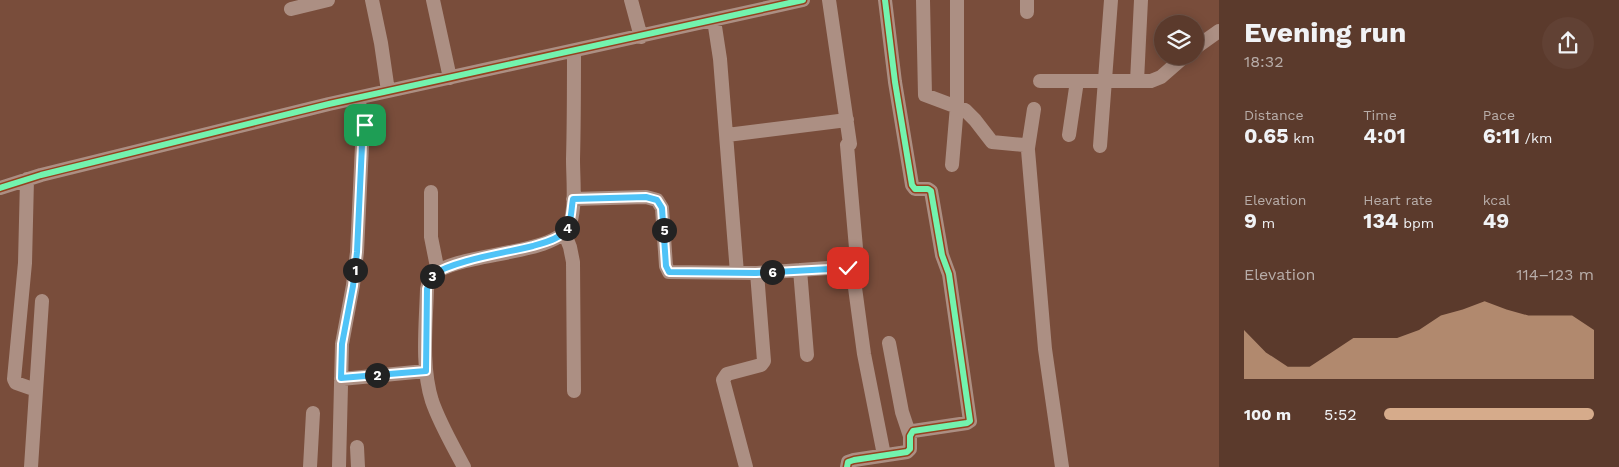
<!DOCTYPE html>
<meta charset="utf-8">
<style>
:root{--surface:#5b3a2c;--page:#614134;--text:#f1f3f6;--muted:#b8ada9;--line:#705448;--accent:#d6ab8b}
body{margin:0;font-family:"Work Sans",sans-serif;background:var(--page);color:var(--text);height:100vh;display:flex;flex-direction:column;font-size:19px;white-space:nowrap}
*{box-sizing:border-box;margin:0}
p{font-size:16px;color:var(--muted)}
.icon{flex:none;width:28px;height:28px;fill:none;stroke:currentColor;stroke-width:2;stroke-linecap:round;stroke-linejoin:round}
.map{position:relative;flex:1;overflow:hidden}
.panel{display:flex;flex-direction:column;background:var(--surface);width:400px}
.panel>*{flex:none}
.tools{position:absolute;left:1154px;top:15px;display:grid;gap:10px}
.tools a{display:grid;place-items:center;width:50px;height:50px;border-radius:50%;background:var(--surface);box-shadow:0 2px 12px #0003,0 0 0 1px var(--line);font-size:25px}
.pin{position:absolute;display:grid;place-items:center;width:42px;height:42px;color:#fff;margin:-21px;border-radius:10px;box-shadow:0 2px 8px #0006}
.km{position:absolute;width:25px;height:25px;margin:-12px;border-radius:50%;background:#222;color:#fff;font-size:14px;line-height:25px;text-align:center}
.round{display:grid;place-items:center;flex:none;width:52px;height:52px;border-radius:26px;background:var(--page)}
.overview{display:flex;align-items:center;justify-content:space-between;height:85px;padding:0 25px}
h1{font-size:28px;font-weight:700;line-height:38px}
.stats{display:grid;grid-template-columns:repeat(3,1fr);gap:8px;height:85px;padding:5px 25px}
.stats div{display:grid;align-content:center}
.stats b{font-size:21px;font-weight:700}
.stats small{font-size:14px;font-weight:400}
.stats p{font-size:14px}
.chart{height:140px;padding:10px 25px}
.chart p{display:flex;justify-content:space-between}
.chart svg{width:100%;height:90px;margin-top:5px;fill:var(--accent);opacity:.7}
ul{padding:0 25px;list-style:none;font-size:16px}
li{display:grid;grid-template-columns:80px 60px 1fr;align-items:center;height:38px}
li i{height:12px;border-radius:6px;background:var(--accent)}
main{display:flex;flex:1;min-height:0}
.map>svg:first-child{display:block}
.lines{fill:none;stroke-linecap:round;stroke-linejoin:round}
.minor{stroke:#ac8f83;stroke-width:14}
.cycleway-casing{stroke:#944220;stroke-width:9}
.cycleway{stroke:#73f3ae;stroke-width:6}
.route-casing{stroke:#fff;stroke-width:10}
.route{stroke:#4fc3f7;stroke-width:6}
</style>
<main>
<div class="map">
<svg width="1219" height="467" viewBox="0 0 1219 467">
<rect width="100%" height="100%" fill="#794d3b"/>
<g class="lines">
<path class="minor" d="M 372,0 L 381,43 L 388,91
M 433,0 L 450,78
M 631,0 L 641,37
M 829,0 L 850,144
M 923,0 L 925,95 L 965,110 L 975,120 L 992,142 L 1024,145 L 1028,150 L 1045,349 L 1062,467
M 291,9 L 328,0
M 1027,12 L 1027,0
M 714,20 L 720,59 L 737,273
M 1195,48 L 1219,31
M 1040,81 L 1151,81 L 1161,77 L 1185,56
M 1137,81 L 1141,0
M 727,135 L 847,120
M 1069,135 L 1077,81
M 847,145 L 856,248 L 852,271
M 1100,146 L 1111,0
M 1028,148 L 1034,109
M 952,165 L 957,106 L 957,0
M 27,179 L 25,263 L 14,379 L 16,383 L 36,390
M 0,188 L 41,175 L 329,104 L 803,0
M 431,192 L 431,237 L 438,272
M 573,199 L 646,197 L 657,200 L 662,208 L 666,266 L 669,272 L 757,273 L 842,267 L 850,269 L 853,273 L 864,354 L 884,455
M 564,232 L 570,247 L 573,262 L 574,391
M 800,270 L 807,355
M 889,343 L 902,412 L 910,436
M 341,379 L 426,371
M 357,447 L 358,467
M 31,467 L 42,301
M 310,467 L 313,413
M 339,467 L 342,344 L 353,285 L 357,252 L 362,145 C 365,123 365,119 357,98
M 464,467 C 453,446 440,424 432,401 C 421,366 426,325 427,289 C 428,284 429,279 433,275 C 456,252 559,256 570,224 C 576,204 573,179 573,159 C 574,123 574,87 574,51
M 746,467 L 723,380 L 727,374 L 761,365 L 764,361 L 757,273
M 847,467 L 848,462 L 854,460 L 907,452 L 910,449 L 910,436 L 913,431 L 967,423 L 970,421 L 949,274 L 942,255 L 931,191 L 928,189 L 915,189 L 912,185 L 895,82 L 885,0"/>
<g class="cycleway-casing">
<path id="cycleway" d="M 0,188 L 41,175 L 329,104 L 803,0
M 847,467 L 848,462 L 854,460 L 907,452 L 910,449 L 910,436 L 913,431 L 967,423 L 970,421 L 949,274 L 942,255 L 931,191 L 928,189 L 915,189 L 912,185 L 895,82 L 885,0"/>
</g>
<use href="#cycleway" class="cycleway"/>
</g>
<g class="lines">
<g class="route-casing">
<path id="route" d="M 365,125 L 362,145 L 357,252 L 353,286 L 342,344 L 341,378 L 426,371 L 427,289 L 432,275 C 455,260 505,253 533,246 C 543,243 557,240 564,232 C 572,224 571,209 573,199 L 646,197 L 657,200 L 662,208 L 666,266 L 669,272 L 756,273 L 848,268"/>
</g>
<use href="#route" class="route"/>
</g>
</svg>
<div class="tools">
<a><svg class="icon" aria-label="layers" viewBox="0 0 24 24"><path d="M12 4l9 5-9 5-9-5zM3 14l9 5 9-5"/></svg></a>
</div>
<div class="pin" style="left:365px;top:125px;background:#1e9e55"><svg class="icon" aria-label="arrive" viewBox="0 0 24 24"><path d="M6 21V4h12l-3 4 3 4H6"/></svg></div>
<div class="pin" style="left:848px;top:268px;background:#d93025"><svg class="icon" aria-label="check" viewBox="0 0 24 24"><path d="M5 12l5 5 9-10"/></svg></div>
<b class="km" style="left:355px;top:270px">1</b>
<b class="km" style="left:377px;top:375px">2</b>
<b class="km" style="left:432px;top:276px">3</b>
<b class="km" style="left:567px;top:228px">4</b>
<b class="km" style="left:664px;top:230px">5</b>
<b class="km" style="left:772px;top:272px">6</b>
</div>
<section class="panel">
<div class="overview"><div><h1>Evening run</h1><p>18:32</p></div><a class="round"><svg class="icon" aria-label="share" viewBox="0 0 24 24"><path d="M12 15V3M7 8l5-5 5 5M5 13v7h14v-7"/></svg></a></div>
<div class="stats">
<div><p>Distance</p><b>0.65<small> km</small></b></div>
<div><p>Time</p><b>4:01</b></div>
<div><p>Pace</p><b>6:11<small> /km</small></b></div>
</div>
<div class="stats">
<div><p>Elevation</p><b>9<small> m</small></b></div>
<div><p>Heart rate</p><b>134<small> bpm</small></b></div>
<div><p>kcal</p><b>49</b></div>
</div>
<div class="chart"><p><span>Elevation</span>114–123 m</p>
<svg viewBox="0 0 160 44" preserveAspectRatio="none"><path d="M0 44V20L10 31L20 38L30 38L40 31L50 24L60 24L70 24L80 20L90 13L100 10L110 6L120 10L130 13L140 13L150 13L160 20V44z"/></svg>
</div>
<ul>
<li><b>100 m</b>5:52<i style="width:100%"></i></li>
</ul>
</section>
</main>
